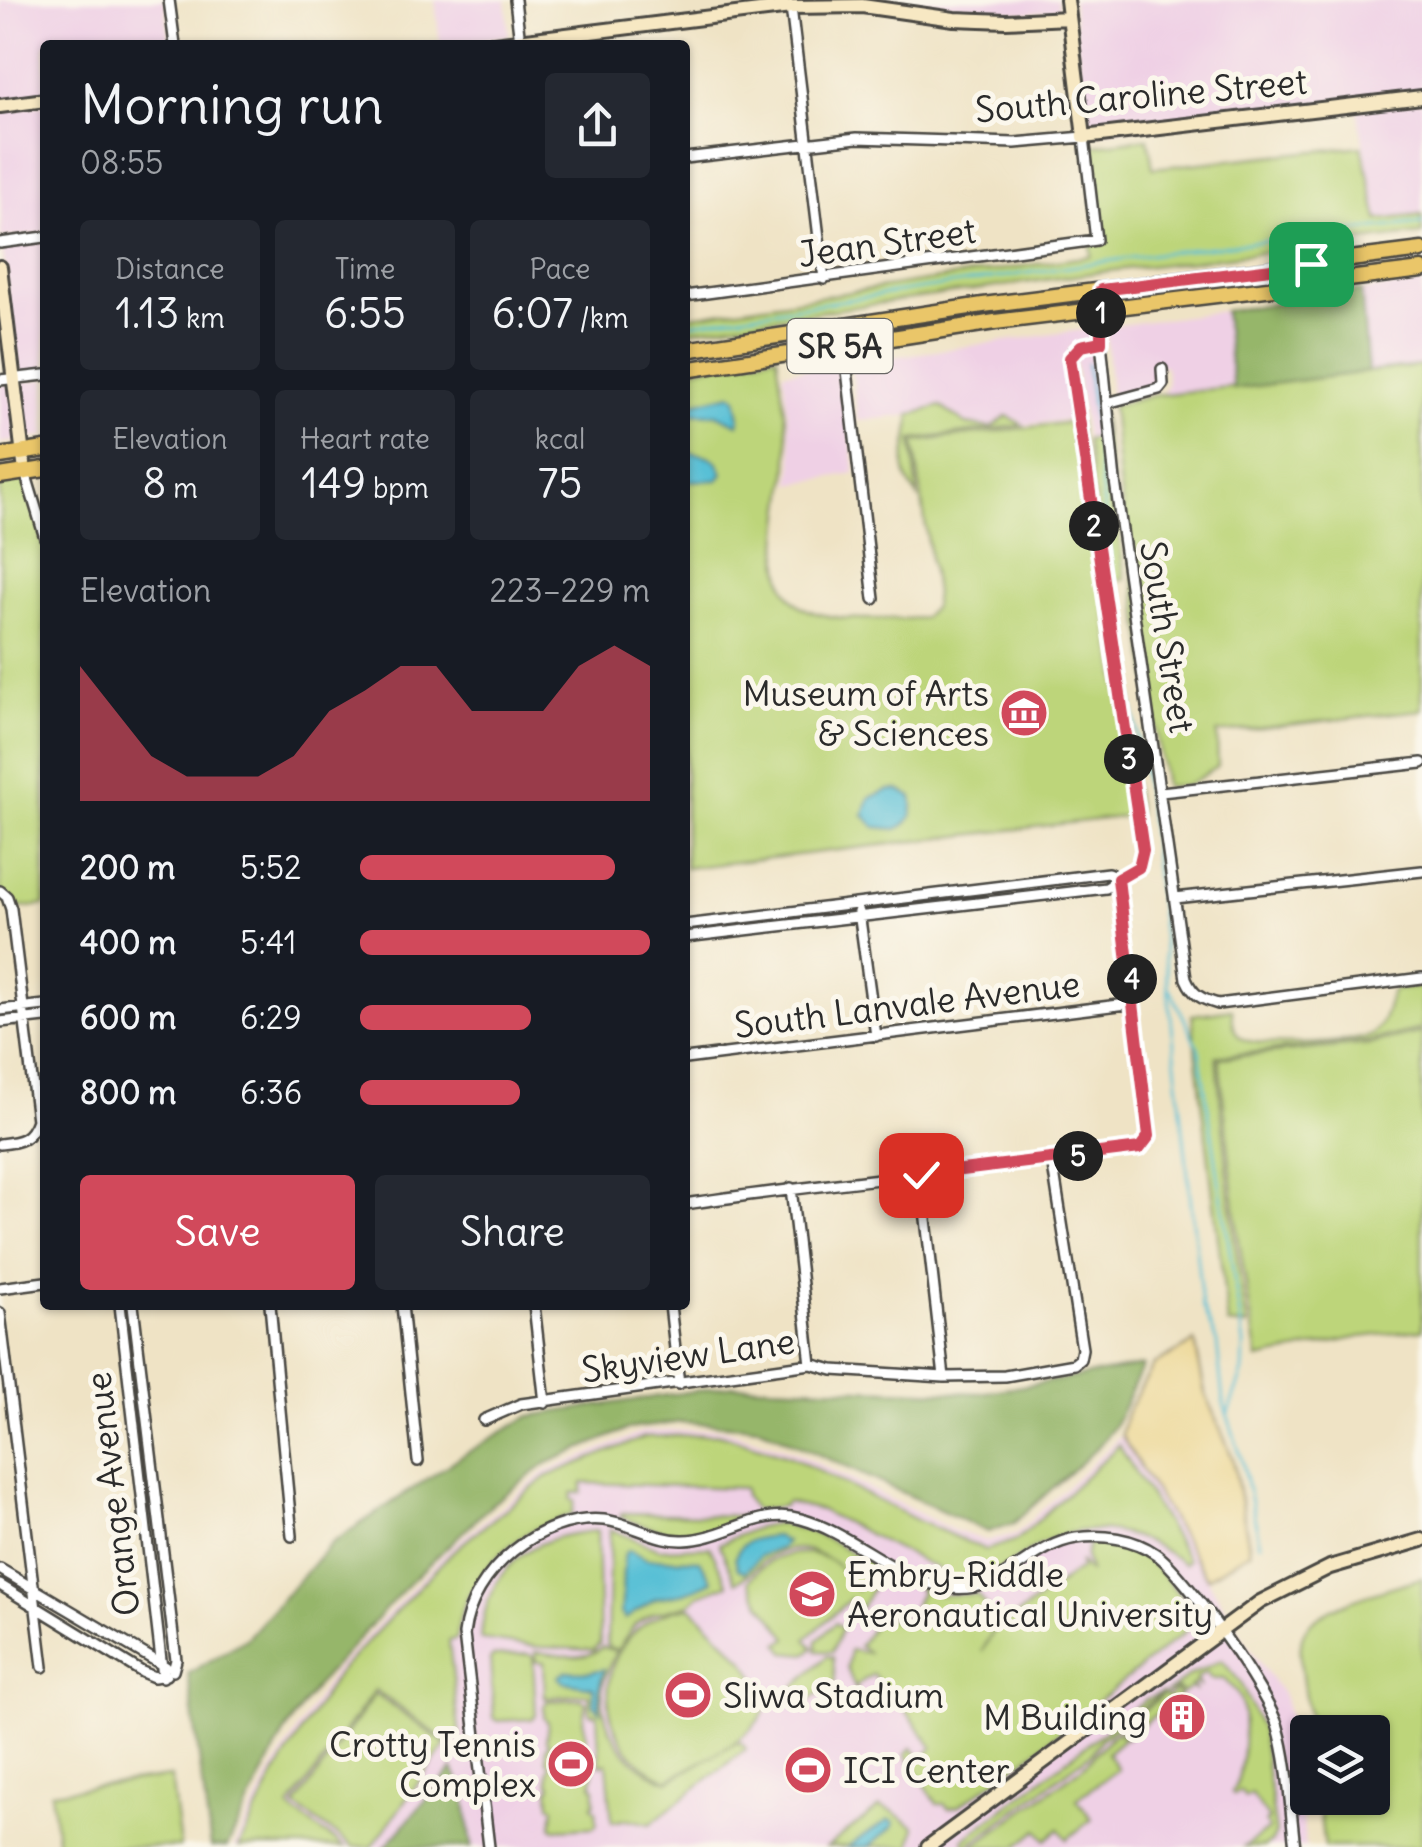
<!DOCTYPE html>
<meta charset="utf-8">
<style>
:root{--surface:#171b24;--page:#242831;--text:#f1f3f6;--muted:#9ea1a6;--accent:#d1495b}
body{margin:0;font-family:Delius,sans-serif;background:var(--page);color:var(--text);height:100vh;display:flex;flex-direction:column;font-size:38px;white-space:nowrap}
*{box-sizing:border-box;margin:0}
p{font-size:32px;color:var(--muted)}
.icon{flex:none;width:55px;height:55px;fill:none;stroke:currentColor;stroke-width:2;stroke-linecap:round;stroke-linejoin:round}
.map{position:relative;flex:1;overflow:hidden}
.details{position:absolute;left:40px;top:40px;width:650px;height:1270px;display:flex;flex-direction:column;background:var(--surface);border-radius:10px;box-shadow:0 2px 8px #0004}
.details>*{flex:none}
.buttons{position:absolute;left:1290px;top:1715px;display:grid;gap:20px}
.buttons a{display:grid;place-items:center;width:100px;height:100px;border-radius:10px;background:var(--surface);box-shadow:0 2px 8px #0004;font-size:50px}
.pin{position:absolute;display:grid;place-items:center;width:85px;height:85px;color:#fff;margin:-42px;border-radius:20px;box-shadow:0 5px 15px #0006}
.km{position:absolute;width:50px;height:50px;margin:-25px;border-radius:50%;background:#222;color:#fff;font-size:28px;line-height:50px;text-align:center}
.round{display:grid;place-items:center;flex:none;width:105px;height:105px;border-radius:10px;background:var(--page)}
.head{display:flex;align-items:center;justify-content:space-between;height:170px;padding:0 40px}
h1{font-size:55px;font-weight:600;line-height:75px}
.figures{display:grid;grid-template-columns:repeat(3,1fr);gap:15px;height:170px;padding:10px 40px}
.figures div{display:grid;align-content:center;border-radius:10px;background:var(--page);text-align:center}
.figures b{font-size:42px;font-weight:600}
.figures small{font-size:28px;font-weight:400}
.figures p{font-size:28px}
.chart{height:280px;padding:20px 40px}
.chart p{display:flex;justify-content:space-between}
.chart svg{width:100%;height:180px;margin-top:10px;fill:var(--accent);opacity:.7}
.cta{display:flex;gap:20px;margin-top:auto;padding:20px 40px}
.cta a{flex:1;height:115px;border-radius:10px;background:var(--accent);color:#fff;font-size:40px;font-weight:600;line-height:115px;text-align:center}
.cta a+a{background:var(--page);color:var(--text)}
ul{padding:0 40px;list-style:none;font-size:32px}
li{display:grid;grid-template-columns:160px 120px 1fr;align-items:center;height:75px}
li i{height:25px;border-radius:12px;background:var(--accent)}
.map>svg:first-child{display:block}
.built{fill:#efd0e5}
.green{fill:#bdd57a;stroke:#748052;stroke-width:2.5}
.forest{fill:#96b66a;stroke:#60704a;stroke-width:2.5}
.sand{fill:#eeda9e;stroke:#8c8264;stroke-width:2.5}
.water{fill:#59c0d6;stroke:#427680;stroke-width:2.5}
.lines{fill:none;stroke-linecap:round;stroke-linejoin:round}
.stream{stroke:#59c0d6;stroke-width:2.5}
.street-casing{stroke:#484742;stroke-width:14}
.secondary-casing{stroke:#484742;stroke-width:18}
.primary-casing{stroke:#484742;stroke-width:19}
.street{stroke:#fff;stroke-width:9}
.secondary{stroke:#f7e8c3;stroke-width:12}
.primary{stroke:#eac669;stroke-width:14}
.route-casing{stroke:#fff;stroke-width:20}
.route{stroke:#d1495b;stroke-width:12}
.labels{text-anchor:middle;dominant-baseline:central;stroke-width:10;stroke-linejoin:round;paint-order:stroke}
.shield{fill:#fbf7ec;stroke:#696865;stroke-width:2.5}
.shield-label{font-size:32px;font-weight:bold;fill:#2b2b2b}
.street-label{font-size:35px;fill:#2b2b2b;stroke:#fbf7ec}
.poi-label{font-size:35px;fill:#2b2b2b;stroke:#fbf7ec;text-anchor:end}
</style>
<div class="map">
<svg width="1422" height="1847" viewBox="0 0 1422 1847">
<rect width="100%" height="100%" fill="#fbf7ec"/>
<filter id="ink" filterUnits="userSpaceOnUse"><feTurbulence type="fractalNoise" baseFrequency=".01" numOctaves="2"/><feDisplacementMap in="SourceGraphic" scale="20" xChannelSelector="R" yChannelSelector="G"/><feConvolveMatrix kernelMatrix="1 2 1 2 8 2 1 2 1" color-interpolation-filters="sRGB"/></filter>
<filter id="wash" filterUnits="userSpaceOnUse"><feTurbulence type="fractalNoise" baseFrequency=".0048" numOctaves="4" result="noise"/><feDisplacementMap in="SourceGraphic" scale="40" xChannelSelector="R" yChannelSelector="G"/><feGaussianBlur stdDeviation="2.25" result="paint"/><feColorMatrix in="noise" values="0 0 0 0 0 0 0 0 0 0 0 0 0 0 0 0 0 1.4 0 .05"/><feComposite in="paint" operator="in"/></filter>
<g filter="url(#wash)">
<rect width="100%" height="100%" fill="#efe3c5"/>
<path class="built" d="M 0,0 L 165,0 L 170,45 L 45,45 L 45,96 L 0,102 Z
M 435,0 L 506,0 L 509,36 L 440,44 Z
M 903,0 L 1057,0 L 1058,9 L 1027,13 Z
M 1072,0 L 1422,0 L 1422,92 L 1088,133 Z
M 1422,101 L 1422,215 L 1378,220 L 1357,109 Z
M 45,104 L 45,233 L 1,238 L 0,110 Z
M 45,241 L 45,371 L 18,374 L 2,247 Z
M 1422,283 L 1422,366 L 1368,372 L 1361,291 Z
M 1224,311 L 1233,389 L 1155,395 L 1163,392 L 1167,384 L 1166,366 L 1158,365 L 1156,386 L 1111,398 L 1106,327 Z
M 1096,328 L 1096,339 L 1078,343 L 1070,349 L 1066,357 L 1073,419 L 1023,425 L 1018,419 L 991,428 L 966,424 L 940,407 L 910,415 L 858,421 L 851,363 Z
M 1097,347 L 1103,437 L 1086,440 L 1075,360 L 1083,350 Z
M 842,364 L 855,473 L 790,484 L 793,461 L 783,372 Z
M 45,379 L 45,436 L 26,439 L 19,382 Z
M 10,383 L 17,441 L 0,443 L 0,385 Z
M 721,1429 L 792,1451 L 953,1530 L 986,1541 L 1016,1534 L 1121,1436 L 1245,1641 L 1283,1695 L 1297,1745 L 1297,1782 L 1306,1847 L 234,1847 L 271,1773 L 333,1672 L 451,1547 L 545,1472 L 643,1432 Z"/>
<path class="green" d="M 1148,138 L 1153,168 L 1362,146 L 1378,220 L 1422,215 L 1422,234 L 1108,271 L 685,331 L 685,317 L 1091,256 L 1090,245 L 1102,243 L 1089,146 Z
M 777,355 C 781,390 790,429 788,464 C 787,501 765,570 794,601 C 819,626 890,618 923,618 L 933,607 L 935,593 L 914,442 L 1078,421 L 1138,815 L 685,868 L 685,370 Z
M 1422,366 L 1422,710 L 1217,733 L 1218,766 L 1188,785 L 1165,787 L 1119,481 L 1112,406 L 1155,395 Z
M 1100,399 L 1125,579 L 1107,582 L 1086,440 L 1103,436 Z
M 940,406 L 966,424 L 991,428 L 1007,416 L 1023,425 L 912,440 L 918,497 C 891,462 912,451 910,415 Z
M 25,472 L 45,538 L 45,905 L 11,909 L 0,891 L 0,476 Z
M 1422,987 L 1422,1029 L 1370,1041 L 1216,1056 L 1234,1235 L 1248,1326 L 1228,1324 L 1192,1015 L 1232,1009 C 1233,1019 1232,1031 1241,1038 C 1253,1048 1361,1044 1373,1034 C 1385,1024 1388,1004 1392,990 Z
M 1422,1032 L 1422,1330 L 1360,1337 L 1258,1359 L 1238,1235 L 1219,1058 L 1370,1044 Z
M 720,1434 L 791,1457 L 921,1522 L 986,1550 L 1017,1540 L 1119,1445 L 1188,1560 L 1184,1564 C 1143,1533 1093,1518 1045,1542 C 1004,1563 997,1582 946,1581 L 946,1573 L 820,1510 L 787,1502 L 783,1506 L 755,1510 L 745,1497 L 744,1488 L 583,1483 L 582,1492 L 572,1493 L 571,1500 L 575,1500 L 572,1514 C 553,1522 532,1528 516,1541 C 486,1563 458,1601 457,1638 L 449,1641 L 460,1738 L 446,1741 L 375,1690 L 289,1808 L 344,1847 L 239,1847 L 275,1775 L 337,1674 L 452,1552 L 547,1476 L 645,1437 Z
M 622,1513 L 741,1516 C 703,1544 660,1533 620,1517 Z
M 778,1524 C 814,1529 842,1546 873,1565 C 881,1580 868,1594 861,1608 L 850,1599 L 806,1639 L 814,1648 L 806,1654 L 785,1652 L 779,1644 L 788,1638 L 761,1603 L 749,1581 C 768,1555 805,1543 834,1563 C 844,1570 851,1587 858,1591 C 837,1557 800,1533 762,1562 C 753,1570 748,1576 736,1582 L 719,1544 L 758,1527 Z
M 610,1529 L 659,1549 L 710,1547 L 728,1584 L 699,1595 L 690,1604 L 652,1614 L 635,1625 L 617,1650 L 607,1646 Z
M 597,1531 L 600,1643 L 593,1650 L 539,1647 L 481,1639 C 485,1568 530,1535 597,1531 Z
M 1089,1544 C 1137,1539 1166,1573 1190,1611 L 1191,1615 L 1185,1620 L 1186,1631 L 1027,1758 L 959,1806 L 949,1809 L 944,1804 L 937,1804 L 906,1754 L 912,1748 L 921,1760 L 933,1747 L 895,1696 L 891,1698 L 873,1674 L 857,1685 L 856,1691 L 847,1668 L 850,1650 L 869,1653 L 859,1646 L 884,1610 L 889,1612 L 888,1618 L 895,1622 L 899,1618 L 905,1621 L 921,1592 L 916,1586 L 942,1595 L 977,1594 L 997,1621 L 982,1652 L 998,1623 L 1006,1618 L 1009,1621 L 1081,1568 L 1079,1561 L 1090,1573 L 1085,1556 Z
M 1422,1578 L 1422,1847 L 1324,1847 L 1318,1798 L 1372,1798 L 1372,1732 L 1311,1732 C 1308,1708 1294,1653 1304,1632 C 1316,1605 1394,1587 1422,1578 Z
M 691,1607 L 743,1659 L 769,1697 C 761,1739 703,1759 668,1780 C 578,1741 593,1618 691,1607 Z
M 835,1623 L 842,1628 L 832,1652 L 817,1651 L 817,1640 Z
M 602,1647 L 616,1651 C 611,1663 603,1677 602,1689 C 601,1732 630,1769 669,1781 L 735,1743 L 742,1743 L 746,1749 L 650,1824 L 629,1819 L 612,1822 L 607,1763 L 600,1765 L 597,1714 L 590,1714 L 589,1694 L 545,1698 L 544,1662 L 536,1662 L 535,1652 C 556,1653 584,1664 602,1647 Z
M 528,1654 L 533,1657 L 536,1715 L 532,1719 L 498,1721 L 494,1718 L 490,1660 L 493,1656 Z
M 827,1656 L 833,1657 L 835,1682 L 805,1703 L 800,1702 L 801,1695 L 794,1687 Z
M 1222,1660 L 1240,1682 L 1261,1729 L 1276,1833 L 1272,1842 L 1263,1847 L 1244,1847 L 1269,1829 L 1265,1823 L 1269,1819 L 1251,1794 L 1245,1797 L 1240,1791 L 1234,1795 L 1232,1792 C 1243,1778 1248,1715 1239,1697 C 1236,1691 1228,1684 1224,1679 L 1211,1679 L 1206,1672 L 1196,1679 L 1201,1687 L 1196,1683 L 1192,1685 L 1196,1691 L 1192,1687 L 1182,1693 L 1177,1688 L 1166,1693 L 1190,1675 Z
M 1176,1690 L 1180,1695 L 1126,1738 L 1121,1729 L 1164,1694 L 1168,1698 Z
M 1163,1692 L 1101,1739 L 1092,1753 L 966,1847 L 964,1839 L 1146,1699 Z
M 375,1694 L 446,1744 L 372,1847 L 353,1847 L 295,1806 Z
M 581,1699 L 586,1702 L 583,1720 L 587,1737 L 585,1741 L 594,1767 L 592,1785 L 595,1788 L 595,1802 L 592,1806 L 596,1810 L 597,1823 L 594,1827 L 555,1829 L 552,1826 L 554,1808 L 550,1805 L 549,1790 L 552,1786 L 549,1782 L 548,1770 L 551,1765 L 547,1762 L 546,1748 L 549,1744 L 546,1740 L 548,1722 L 544,1718 L 544,1706 L 547,1701 Z
M 1118,1731 L 1123,1739 L 1107,1753 L 1118,1769 L 1077,1799 L 1092,1819 L 1067,1839 L 1059,1829 L 1046,1840 L 1038,1830 L 1016,1847 L 972,1847 L 1079,1770 C 1094,1758 1102,1743 1118,1731 Z
M 171,1777 L 180,1847 L 58,1847 L 51,1792 Z
M 880,1807 L 894,1812 L 915,1827 L 911,1846 L 827,1847 Z"/>
<path class="forest" d="M 1361,291 L 1368,372 L 1233,389 L 1224,311 Z
M 1143,1366 L 1113,1428 L 1097,1448 L 1014,1523 L 988,1532 L 759,1427 L 682,1422 L 628,1429 L 547,1463 L 492,1504 L 410,1582 L 315,1687 L 283,1735 L 227,1847 L 211,1847 L 188,1674 L 246,1639 L 332,1543 L 463,1455 L 530,1416 L 733,1385 L 980,1393 Z
M 453,1769 L 465,1795 L 472,1847 L 385,1847 Z"/>
<path class="sand" d="M 1195,1342 L 1205,1393 L 1233,1459 L 1250,1552 L 1207,1578 L 1121,1435 L 1126,1413 L 1154,1365 Z"/>
<path class="water" d="M 731,394 L 736,397 L 740,417 L 738,424 L 716,414 L 685,413 L 685,405 Z
M 685,452 C 703,454 717,454 723,474 L 718,480 L 685,481 Z
M 889,790 L 899,790 L 912,797 C 915,812 911,824 896,829 L 875,827 L 864,815 L 869,798 Z
M 776,1536 L 786,1542 L 781,1548 L 760,1556 L 745,1572 L 738,1569 L 735,1557 C 742,1539 759,1537 776,1536 Z
M 629,1550 L 647,1559 L 700,1560 L 712,1581 L 685,1593 L 657,1598 L 625,1619 L 621,1613 C 624,1593 621,1572 625,1553 Z
M 604,1669 L 599,1689 L 600,1711 L 594,1705 L 593,1687 L 563,1682 L 558,1677 L 566,1671 L 589,1672 Z
M 889,1820 L 894,1822 L 893,1827 L 868,1847 L 847,1847 Z"/>
<g class="lines">
<path class="stream" d="M 685,324 L 1169,252 L 1422,223
M 1087,364 L 1114,591 L 1149,811 L 1202,1306 L 1217,1343 L 1223,1401 L 1241,1457 L 1260,1544
M 1170,989 L 1199,1049 L 1244,1344 L 1243,1371 L 1228,1413"/>
</g>
</g>
<g filter="url(#ink)">
<g class="lines">
<g class="street-casing">
<path id="street" d="M 169,0 L 175,45
M 515,0 L 520,42
M 791,7 L 824,279
M 685,158 L 857,138 L 1015,143 L 1084,137 L 1096,240 L 685,296
M 0,243 L 45,237
M 1101,289 L 1101,342 L 1115,481 L 1186,979 C 1193,995 1201,999 1218,1004 L 1422,978
M 844,345 L 874,599
M 0,380 L 45,375
M 1107,403 L 1159,389 L 1163,384 L 1162,369
M 25,472 L 45,538
M 1161,792 L 1422,763
M 0,891 L 7,897 L 11,909 L 37,1120 C 30,1140 20,1142 0,1144
M 1175,898 L 1422,871
M 859,912 L 876,1036
M 685,925 L 1108,873 L 1119,879
M 685,937 L 1106,888 L 1139,867 L 1143,850 L 1070,368 L 1073,352 L 1081,346 L 1101,342
M 0,1010 L 45,1005
M 0,1022 L 45,1017
M 685,1059 L 1135,1003
M 921,1175 L 944,1377
M 791,1188 L 811,1364
M 685,1204 C 836,1181 989,1169 1140,1147 L 1149,1135 L 1119,879
M 0,1288 L 45,1282
M 120,1305 L 163,1677
M 133,1305 L 176,1660 L 173,1671
M 270,1305 L 292,1536
M 402,1305 L 418,1461
M 534,1305 L 545,1403
M 670,1305 L 679,1384
M 0,1313 L 43,1667
M 484,1420 L 521,1404 L 811,1364 L 833,1370 L 944,1377 L 1005,1376 L 1074,1364 L 1080,1359 L 1082,1349 L 1052,1160
M 0,1569 L 166,1667
M 0,1585 L 142,1672 L 154,1677 L 166,1675
M 489,1847 L 464,1634 C 471,1571 541,1514 604,1520 C 632,1523 655,1541 684,1540 C 726,1539 758,1507 801,1519 C 852,1533 892,1577 945,1587 C 1000,1598 1027,1546 1076,1538 C 1103,1534 1133,1538 1156,1554 C 1185,1574 1268,1693 1278,1727 C 1289,1765 1290,1808 1295,1847"/>
</g>
<g class="secondary-casing">
<path id="secondary" d="M 1067,0 L 1084,137 L 1422,97
M 486,45 L 791,7 L 862,6 L 954,19 L 1006,21 L 1069,18
M 0,106 L 45,100
M 0,267 L 25,472
M 928,1847 L 1260,1602 L 1330,1567 L 1422,1540"/>
</g>
<g class="primary-casing">
<path id="primary" d="M 685,350 L 983,305 L 1422,250
M 685,370 L 995,322 L 1422,270
M 0,456 L 45,449
M 0,476 L 45,469"/>
</g>
<use href="#street" class="street"/>
<use href="#secondary" class="secondary"/>
<use href="#primary" class="primary"/>
</g>
</g>
<g class="lines" filter="url(#ink)">
<g class="route-casing">
<path id="route" d="M 921,1175 L 1140,1148 L 1149,1136 L 1118,879 L 1139,867 L 1143,850 L 1070,358 L 1081,346 L 1101,342 L 1101,290 L 1311,264"/>
</g>
<use href="#route" class="route"/>
</g>
<defs>
<g id="museum-disc" transform="scale(2.5)"><circle r="9.5" fill="#d1495b" stroke="#fbf7ec"/><path d="M0-6L6-3V-2H-6V-3ZM-5-1h2V3h-2ZM-1-1h2V3h-2ZM3-1h2V3H3ZM-6 4H6V6H-6Z" fill="#fff"/></g>
<g id="university-disc" transform="scale(2.5)"><circle r="9.5" fill="#d1495b" stroke="#fbf7ec"/><path d="M0-5L7-2L0 1L-7-2ZM-4 1L0 2.5L4 1V4Q0 6-4 4Z" fill="#fff"/></g>
<g id="stadium-disc" transform="scale(2.5)"><circle r="9.5" fill="#d1495b" stroke="#fbf7ec"/><path d="M0-5a6.5 5 0 1 0 0 10a6.5 5 0 1 0 0-10ZM-3.5-1.8h7v3.6h-7Z" fill="#fff"/></g>
<g id="building-disc" transform="scale(2.5)"><circle r="9.5" fill="#d1495b" stroke="#fbf7ec"/><path d="M-4-6H4V6H1V3H-1V6H-4ZM-2.5-4.3h1.7v1.8h-1.7ZM.8-4.3h1.7v1.8H.8ZM-2.5-1h1.7V.8h-1.7ZM.8-1h1.7V.8H.8Z" fill="#fff"/></g>
</defs>
<g fill-rule="evenodd">
<use href="#museum-disc" x="1024" y="713"/>
<use href="#university-disc" x="812" y="1594"/>
<use href="#stadium-disc" x="688" y="1695"/>
<use href="#building-disc" x="1182" y="1717"/>
<use href="#stadium-disc" x="571" y="1764"/>
<use href="#stadium-disc" x="808" y="1770"/>
</g>
<g class="labels">
<rect class="shield" x="787.5" y="319" width="105" height="54" rx="8"/>
<g class="shield-label">
<text x="840" y="346">SR 5A</text>
</g>
<g class="street-label">
<text transform="translate(1141 95) rotate(-5)">South Caroline Street</text>
<text transform="translate(887 242) rotate(-8)">Jean Street</text>
<text transform="translate(1168 637) rotate(81)">South Street</text>
<text transform="translate(907 1004) rotate(-7)">South Lanvale Avenue</text>
<text transform="translate(688 1355) rotate(-8)">Skyview Lane</text>
<text transform="translate(112 1494) rotate(-97)">Orange Avenue</text>
</g>
<g class="poi-label">
<text x="989" y="693">Museum of Arts<tspan x="989" dy="40">&amp; Sciences</tspan></text>
<text x="847" y="1574" text-anchor="start">Embry-Riddle<tspan x="847" dy="40">Aeronautical University</tspan></text>
<text x="723" y="1695" text-anchor="start">Sliwa Stadium</text>
<text x="1147" y="1717">M Building</text>
<text x="536" y="1744">Crotty Tennis<tspan x="536" dy="40">Complex</tspan></text>
<text x="843" y="1770" text-anchor="start">ICI Center</text>
</g>
</g>
</svg>
<div class="buttons">
<a><svg class="icon" aria-label="layers" viewBox="0 0 24 24"><path d="M12 4l9 5-9 5-9-5zM3 14l9 5 9-5"/></svg></a>
</div>
<div class="pin" style="left:1311px;top:264px;background:#1e9e55"><svg class="icon" aria-label="arrive" viewBox="0 0 24 24"><path d="M6 21V4h12l-3 4 3 4H6"/></svg></div>
<div class="pin" style="left:921px;top:1175px;background:#d93025"><svg class="icon" aria-label="check" viewBox="0 0 24 24"><path d="M5 12l5 5 9-10"/></svg></div>
<b class="km" style="left:1101px;top:313px">1</b>
<b class="km" style="left:1094px;top:526px">2</b>
<b class="km" style="left:1129px;top:759px">3</b>
<b class="km" style="left:1132px;top:979px">4</b>
<b class="km" style="left:1078px;top:1156px">5</b>
<section class="details">
<div class="head"><div><h1>Morning run</h1><p>08:55</p></div><a class="round"><svg class="icon" aria-label="share" viewBox="0 0 24 24"><path d="M12 15V3M7 8l5-5 5 5M5 13v7h14v-7"/></svg></a></div>
<div class="figures">
<div><p>Distance</p><b>1.13<small> km</small></b></div>
<div><p>Time</p><b>6:55</b></div>
<div><p>Pace</p><b>6:07<small> /km</small></b></div>
</div>
<div class="figures">
<div><p>Elevation</p><b>8<small> m</small></b></div>
<div><p>Heart rate</p><b>149<small> bpm</small></b></div>
<div><p>kcal</p><b>75</b></div>
</div>
<div class="chart"><p><span>Elevation</span>223–229 m</p>
<svg viewBox="0 0 160 44" preserveAspectRatio="none"><path d="M0 44V11L10 22L20 33L30 38L40 38L50 38L60 33L70 22L80 17L90 11L100 11L110 22L120 22L130 22L140 11L150 6L160 11V44z"/></svg>
</div>
<ul>
<li><b>200 m</b>5:52<i style="width:88%"></i></li>
<li><b>400 m</b>5:41<i style="width:100%"></i></li>
<li><b>600 m</b>6:29<i style="width:59%"></i></li>
<li><b>800 m</b>6:36<i style="width:55%"></i></li>
</ul>
<div class="cta"><a>Save</a><a>Share</a></div>
</section>
</div>
